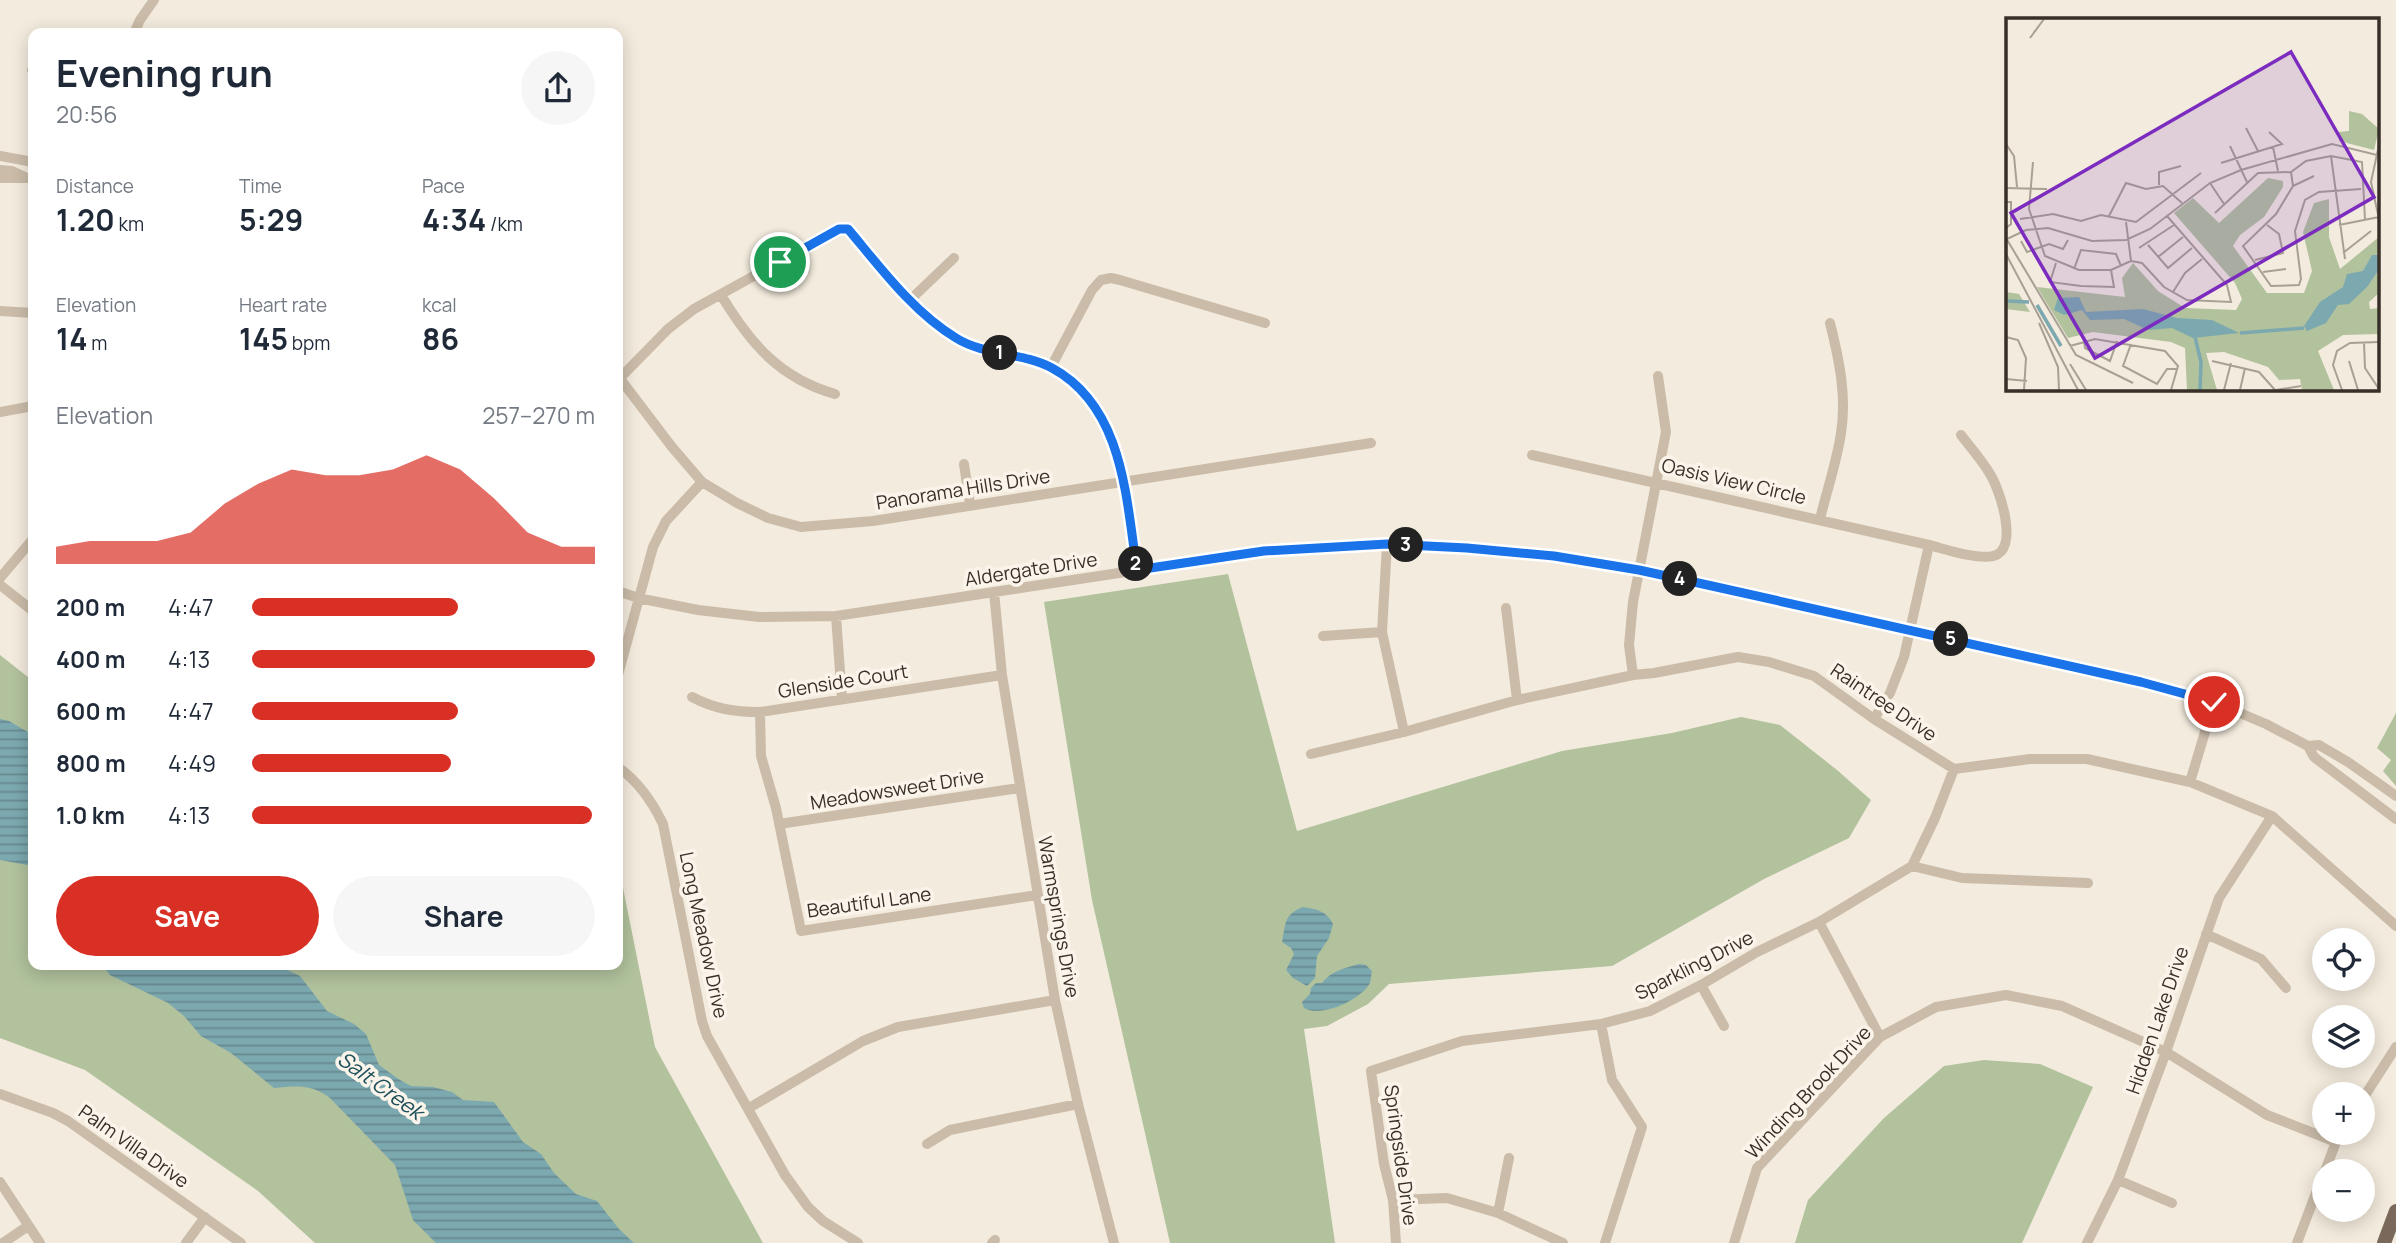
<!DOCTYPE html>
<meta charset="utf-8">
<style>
:root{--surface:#fff;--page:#f6f6f7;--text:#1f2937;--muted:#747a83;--accent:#d93025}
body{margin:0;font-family:Manrope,sans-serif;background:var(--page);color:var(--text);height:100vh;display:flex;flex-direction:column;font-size:26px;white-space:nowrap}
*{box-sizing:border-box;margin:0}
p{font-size:23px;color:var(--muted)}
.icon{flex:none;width:38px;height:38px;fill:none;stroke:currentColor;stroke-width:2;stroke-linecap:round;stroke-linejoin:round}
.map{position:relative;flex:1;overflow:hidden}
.side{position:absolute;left:28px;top:28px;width:595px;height:942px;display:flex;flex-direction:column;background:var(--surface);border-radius:14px;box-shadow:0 4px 18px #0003}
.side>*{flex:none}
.buttons{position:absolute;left:2312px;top:928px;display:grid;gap:14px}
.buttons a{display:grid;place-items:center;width:63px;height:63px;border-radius:50%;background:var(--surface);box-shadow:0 4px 18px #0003;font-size:35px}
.pin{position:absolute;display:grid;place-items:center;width:60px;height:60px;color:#fff;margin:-30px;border:4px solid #fff;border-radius:50%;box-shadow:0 2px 7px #0007}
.km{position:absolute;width:35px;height:35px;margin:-18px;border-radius:50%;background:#222;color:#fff;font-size:19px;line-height:35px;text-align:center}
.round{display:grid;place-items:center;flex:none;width:74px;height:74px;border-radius:37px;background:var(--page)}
.summary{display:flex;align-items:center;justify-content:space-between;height:119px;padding:0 28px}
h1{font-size:38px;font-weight:700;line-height:52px}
.metrics{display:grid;grid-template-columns:repeat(3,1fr);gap:10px;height:119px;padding:7px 28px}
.metrics div{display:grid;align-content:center}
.metrics b{font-size:30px;font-weight:700}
.metrics small{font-size:19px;font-weight:400}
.metrics p{font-size:19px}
.chart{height:196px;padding:14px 28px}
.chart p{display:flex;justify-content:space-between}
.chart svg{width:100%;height:126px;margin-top:7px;fill:var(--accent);opacity:.7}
.button{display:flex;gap:14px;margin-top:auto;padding:14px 28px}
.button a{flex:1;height:80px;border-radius:42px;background:var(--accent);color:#fff;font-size:28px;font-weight:700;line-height:80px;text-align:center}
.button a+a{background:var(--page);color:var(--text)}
ul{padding:0 28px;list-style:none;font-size:23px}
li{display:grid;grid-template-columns:112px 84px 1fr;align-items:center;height:52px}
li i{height:18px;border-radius:9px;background:var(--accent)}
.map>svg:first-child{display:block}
.green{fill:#b1c29d}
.water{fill:url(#water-rules)}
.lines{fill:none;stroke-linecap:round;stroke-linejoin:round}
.minor{stroke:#cbbca9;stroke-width:10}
.major{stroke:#7a685a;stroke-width:14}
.route-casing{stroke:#fff;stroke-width:14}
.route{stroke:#1a73e8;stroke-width:9}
.labels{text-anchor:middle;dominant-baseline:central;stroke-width:7;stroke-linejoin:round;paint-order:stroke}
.street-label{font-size:19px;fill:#382f29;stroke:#faf4ea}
.water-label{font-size:21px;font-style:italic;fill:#1e4f5a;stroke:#faf4ea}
.inset-river{fill:none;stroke:#7ca8b0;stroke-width:3.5}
.inset-road{fill:none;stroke:#a8a095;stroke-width:2}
.view{fill:#7b2cbf;fill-opacity:0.15;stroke:#7b2cbf;stroke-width:3.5}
.inset-edge{fill:none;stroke:#382f29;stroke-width:3.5}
</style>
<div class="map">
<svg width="2396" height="1243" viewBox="0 0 2396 1243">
<defs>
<pattern id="water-rules" width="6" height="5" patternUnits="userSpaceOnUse" patternTransform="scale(1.75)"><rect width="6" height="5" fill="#7ca8b0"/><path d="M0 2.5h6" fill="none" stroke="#67898f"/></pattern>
</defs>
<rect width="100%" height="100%" fill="#f3ebdd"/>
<path class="green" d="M 1228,574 L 1297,831 L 1562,751 L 1672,733 L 1741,717 L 1780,725 L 1837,770 L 1871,800 L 1849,838 L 1764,879 L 1612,966 L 1389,984 L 1368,1004 L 1327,1026 L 1304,1029 L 1335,1243 L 1170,1243 L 1092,900 L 1044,602 Z
M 0,655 L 33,681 L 33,964 L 618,964 L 618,863 L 655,1047 L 763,1243 L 315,1243 L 258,1191 L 85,1070 L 0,1038 Z
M 2396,713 L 2396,786 L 2383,771 L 2391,760 L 2377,748 Z
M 1984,1060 L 2040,1064 L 2093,1087 L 2022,1243 L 1795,1243 L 1808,1200 L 1884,1118 L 1944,1066 Z"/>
<path class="water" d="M 0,719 L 9,721 L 33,735 L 33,866 L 0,860 Z
M 1303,907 C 1316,909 1327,911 1333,924 L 1329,938 L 1317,956 L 1315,978 L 1307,986 L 1293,978 L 1286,970 L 1294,954 L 1291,948 L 1282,942 C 1286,924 1283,915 1303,907 Z
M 101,964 L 275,964 L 300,976 L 327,1011 L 354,1024 L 366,1034 L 379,1065 L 400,1080 L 411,1086 L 433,1087 L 452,1092 L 463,1100 L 494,1102 L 523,1142 L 541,1154 L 554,1173 L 576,1194 L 597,1201 L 619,1229 L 634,1243 L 436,1243 L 413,1220 L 395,1165 L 330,1098 C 311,1084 297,1086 274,1088 L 231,1053 L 201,1036 L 184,1016 L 168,1003 L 110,975 Z
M 1359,964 L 1366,965 L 1372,971 C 1371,975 1371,979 1370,983 C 1361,1000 1321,1018 1304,1008 L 1302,1002 L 1310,994 L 1311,988 L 1316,983 L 1322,983 C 1331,971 1345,968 1359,964 Z"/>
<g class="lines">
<path class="minor" d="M 134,33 L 140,20 L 154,0
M 32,70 L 33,71
M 0,156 L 33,162
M 0,170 L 12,171 L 25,177
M 0,178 L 33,178
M 721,295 C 750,343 779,378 835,394
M 910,300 L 954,258
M 0,311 L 33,313
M 1051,367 L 1092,290 L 1101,280 L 1111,278 L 1120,280 L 1265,323
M 618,376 L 672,447 L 702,482 L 737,503 L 768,518 L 801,527 L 873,521 L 1371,443
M 620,378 L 668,329 L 694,309 L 839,229 L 847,229 C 880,267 913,312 956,338 C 985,356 1022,352 1052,368 C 1124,407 1126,499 1137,570
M 0,412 L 33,406
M 1532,455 L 1929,545 C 1945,549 1977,560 1993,556 C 2020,550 2000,490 1990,474 C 1982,460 1971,448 1961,435
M 964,464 L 970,505
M 1820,519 C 1827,490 1837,461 1841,433 C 1847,396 1839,359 1830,323
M 1387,544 L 1382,632 L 1404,732
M 0,578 L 33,539
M 0,585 L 33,611
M 618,591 L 638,598 L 698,610 L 759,617 L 836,616 L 1264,551 L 1387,544 L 1467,548 L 1554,556 L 1639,570 L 1712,586 L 2141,682 L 2214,702 L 2266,724 L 2308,746 L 2319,745 L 2348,762 L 2396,796
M 994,592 L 1002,675 L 1055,1000 L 1078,1104 L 1114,1243
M 1506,608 L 1517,700
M 836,616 L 842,699
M 1323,636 L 1382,632
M 618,675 L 653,547 L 666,521 L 702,482
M 1633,675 L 1629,645 L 1633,602 L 1666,432 L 1658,376
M 692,697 C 715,709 734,712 760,712 L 1002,675
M 760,712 L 761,756 L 776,808 L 801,931 L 1037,895
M 1874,719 L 1890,693 L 1904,657 L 1929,545
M 2308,746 L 2314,757 L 2396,819
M 1311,754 L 1404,732 L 1517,700 L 1633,675 L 1654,673 L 1738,657 L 1769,662 L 1814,676 L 1874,719 L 1954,769 L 2030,759 L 2087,759 L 2190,782 L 2272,816 L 2396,926
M 618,767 C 639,782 652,801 663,824 L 702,1021 L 707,1036 L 785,1175 L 808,1207 L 823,1221 L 858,1243
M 2190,782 L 2214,702
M 779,824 L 1019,788
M 1912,866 L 1962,878 L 2088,883
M 1819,922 L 1880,1037
M 2206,934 L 2261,959 L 2286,988
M 1701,985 L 1724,1026
M 1601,1024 L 1612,1080 L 1642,1127 L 1605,1243
M 0,1094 L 53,1113 L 68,1121 L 241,1243
M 2362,1100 L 2396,1047
M 749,1108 L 863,1041 L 898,1027 L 1055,1000
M 927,1144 L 950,1130 L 1078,1104
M 2325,1171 L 2336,1142 L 2342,1132
M 2118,1180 L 2172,1203
M 0,1182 L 40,1243
M 1393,1200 L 1447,1198 L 1498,1213 L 1563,1243
M 1498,1213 L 1509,1158
M 3,1243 L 28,1226
M 186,1243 L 205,1217
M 992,1243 L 995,1240
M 1396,1243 L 1393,1200 L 1384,1164 L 1371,1071 L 1462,1041 L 1601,1024 L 1650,1011 L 1701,985 L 1757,952 L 1819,922 L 1912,866 L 1935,818 L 1954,769
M 1734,1243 L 1757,1168 L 1880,1037 L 1936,1007 L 2006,995 L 2062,1006 L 2166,1052 L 2267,1115 L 2336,1142
M 2087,1243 L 2118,1180 L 2166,1052 L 2219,898 L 2272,816
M 2297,1243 L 2324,1172"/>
<path class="major" d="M 2384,1243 L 2396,1211"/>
</g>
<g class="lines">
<g class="route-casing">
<path id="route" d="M 780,262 L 839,229 L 848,229 C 880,267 913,312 956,338 C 985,356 1022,352 1052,368 C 1124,407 1126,499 1137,570 L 1264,551 L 1387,544 L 1467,548 L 1554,556 L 1639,570 L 1712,586 L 2141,682 L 2214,702"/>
</g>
<use href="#route" class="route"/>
</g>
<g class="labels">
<g class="street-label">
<text transform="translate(1734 481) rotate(13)">Oasis View Circle</text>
<text transform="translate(963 489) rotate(-9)">Panorama Hills Drive</text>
<text transform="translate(1031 569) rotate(-9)">Aldergate Drive</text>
<text transform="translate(843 681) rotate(-9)">Glenside Court</text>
<text transform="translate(1884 702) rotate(34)">Raintree Drive</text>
<text transform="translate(897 789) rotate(-9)">Meadowsweet Drive</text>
<text transform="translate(869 902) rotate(-8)">Beautiful Lane</text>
<text transform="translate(1059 917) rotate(80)">Warmsprings Drive</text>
<text transform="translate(704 935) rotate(78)">Long Meadow Drive</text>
<text transform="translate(1694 965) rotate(-27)">Sparkling Drive</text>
<text transform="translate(2157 1020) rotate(-71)">Hidden Lake Drive</text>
<text transform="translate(1808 1092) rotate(-47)">Winding Brook Drive</text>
<text transform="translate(134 1146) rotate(35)">Palm Villa Drive</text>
<text transform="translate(1401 1155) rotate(82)">Springside Drive</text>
</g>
<g class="water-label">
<text transform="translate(381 1085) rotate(36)">Salt Creek</text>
</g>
</g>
<g transform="translate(2006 18)">
<rect width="373" height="373" fill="#f3ebdd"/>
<path d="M 343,93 L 356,96 L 373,111 L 368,132 L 333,123 L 333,114 L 343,113 ZM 262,160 L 277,163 L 277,169 L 258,199 L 234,217 L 227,228 L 261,275 L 298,275 L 306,253 L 297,214 L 308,185 L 323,181 L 323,219 L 334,251 L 373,219 L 373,275 L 363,284 L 364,291 L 373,290 L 373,316 L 337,317 L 312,333 L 328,372 L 296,372 L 294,361 L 273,362 L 262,349 L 218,334 L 200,335 L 211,372 L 181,372 L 179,330 L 165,324 L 87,314 L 62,320 L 31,269 L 119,279 L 116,260 L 127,245 L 152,273 L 179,290 L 230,292 L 236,281 L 229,265 L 168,195 L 187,180 L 213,205 Z" fill="#b1c29d"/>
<path d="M 0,274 L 13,276 L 24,294 L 0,291 Z" fill="#b1c29d"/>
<path d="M 366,237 L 373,237 L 372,253 L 361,269 L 343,286 L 332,287 L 320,305 L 301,313 L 298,308 L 314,284 L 337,269 L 341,256 L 357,253 ZM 73,279 L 80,294 L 137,291 L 171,300 L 206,302 L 233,315 L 187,320 L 166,310 L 142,312 L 118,301 L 84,302 L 76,292 L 58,297 L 48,292 L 52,280 Z" fill="#7ca8b0"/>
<path class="inset-river" d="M 0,283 L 23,284M 31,287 L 55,328M 234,315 L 298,310M 189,319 L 195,344 L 194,372"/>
<path class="inset-road" d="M 24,20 L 38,1M 240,110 L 252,133M 0,126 L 8,138 L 11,169M 373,127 L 365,164 L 373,201M 224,128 L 241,164M 267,129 L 272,153M 325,138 L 339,241M 27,144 L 23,191 L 39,238 L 73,252 L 105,252 L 125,243M 215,145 L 276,126 L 263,114M 285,154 L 287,168 L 270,196 L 237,228 L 265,268 L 293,267 L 295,261 L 289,213 L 299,182 L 313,174 L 355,171M 204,165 L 218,186M 153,167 L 153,154 L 175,148M 287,168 L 308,158M 0,170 L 41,171M 0,184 L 5,184 L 5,206 L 0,210M 209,195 L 252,155 L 285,154 L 300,143 L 325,138 L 356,144 L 359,202M 103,198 L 120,165 L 140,171 L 157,168 L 176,185M 14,201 L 47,196 L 75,203 L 95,197 L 130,204 L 195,155M 120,204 L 125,243M 333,207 L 373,199M 0,220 L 70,337 L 127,365M 1,221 L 20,212 L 42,210 L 86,223 L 120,222 L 144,211 L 204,165 L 235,152 L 326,126 L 371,137M 15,223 L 21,234 L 43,226 L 57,231 L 62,222M 142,227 L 162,250 L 186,230M 133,230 L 168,207M 337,235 L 365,213M 0,236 L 72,372M 152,239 L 177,219M 249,242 L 277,235 L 273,216 L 261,207M 125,243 L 136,245 L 158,269 L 181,282 L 225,284 L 221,267 L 161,198M 50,245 L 44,264 L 75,268 L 108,269 L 105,252M 68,251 L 75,232 L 110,236 L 115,248M 257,254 L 280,251M 167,274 L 179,255 L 196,241M 33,305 L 52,349 L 53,372M 0,319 L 12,322 L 20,340 L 18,372M 78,323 L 79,330 L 104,343 L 111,323M 358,325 L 359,350 L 373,371M 125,326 L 117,348 L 151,366 L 161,351 L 172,351M 64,328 L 89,321 L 159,333 L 172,348 L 165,372M 206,343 L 253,354 L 269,372M 343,343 L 352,372M 64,346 L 80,372M 0,361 L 21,363M 218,372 L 225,345M 234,372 L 239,350M 270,372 L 295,368M 336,372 L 327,347 L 331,333 L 344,325 L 373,324"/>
<path class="view" d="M 285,34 L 368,179 L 89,340 L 5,195 Z"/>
<rect width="373" height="373" class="inset-edge"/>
</g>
</svg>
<div class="buttons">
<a><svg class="icon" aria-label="locate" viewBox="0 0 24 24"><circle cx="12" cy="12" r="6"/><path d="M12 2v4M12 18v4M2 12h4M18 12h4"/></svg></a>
<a><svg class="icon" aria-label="layers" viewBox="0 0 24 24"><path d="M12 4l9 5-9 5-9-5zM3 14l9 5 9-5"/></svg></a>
<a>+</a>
<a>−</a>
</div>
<div class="pin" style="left:780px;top:262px;background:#1e9e55"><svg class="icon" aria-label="arrive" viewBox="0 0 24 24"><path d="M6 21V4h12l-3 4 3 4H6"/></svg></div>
<div class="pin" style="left:2214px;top:702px;background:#d93025"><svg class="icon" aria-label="check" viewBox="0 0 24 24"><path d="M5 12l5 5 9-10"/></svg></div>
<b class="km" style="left:1000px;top:353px">1</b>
<b class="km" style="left:1136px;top:564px">2</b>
<b class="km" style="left:1406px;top:545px">3</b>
<b class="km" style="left:1680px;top:579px">4</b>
<b class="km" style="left:1951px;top:639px">5</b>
<section class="side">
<div class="summary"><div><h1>Evening run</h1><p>20:56</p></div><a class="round"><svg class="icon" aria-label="share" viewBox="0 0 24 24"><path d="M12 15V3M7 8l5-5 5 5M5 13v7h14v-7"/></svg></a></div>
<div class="metrics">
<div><p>Distance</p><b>1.20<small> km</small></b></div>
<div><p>Time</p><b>5:29</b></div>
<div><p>Pace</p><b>4:34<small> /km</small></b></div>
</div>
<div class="metrics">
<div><p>Elevation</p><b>14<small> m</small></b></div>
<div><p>Heart rate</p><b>145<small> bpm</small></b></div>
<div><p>kcal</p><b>86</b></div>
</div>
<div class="chart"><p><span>Elevation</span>257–270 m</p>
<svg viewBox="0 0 160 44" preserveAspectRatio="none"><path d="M0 44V38L10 36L20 36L30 36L40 33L50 23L60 16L70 11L80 13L90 13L100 11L110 6L120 11L130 21L140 33L150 38L160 38V44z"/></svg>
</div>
<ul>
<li><b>200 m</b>4:47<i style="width:60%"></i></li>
<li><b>400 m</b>4:13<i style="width:100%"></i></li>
<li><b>600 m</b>4:47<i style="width:60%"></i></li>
<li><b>800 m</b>4:49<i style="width:58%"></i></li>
<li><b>1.0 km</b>4:13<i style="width:99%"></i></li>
</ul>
<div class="button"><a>Save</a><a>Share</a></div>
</section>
</div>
